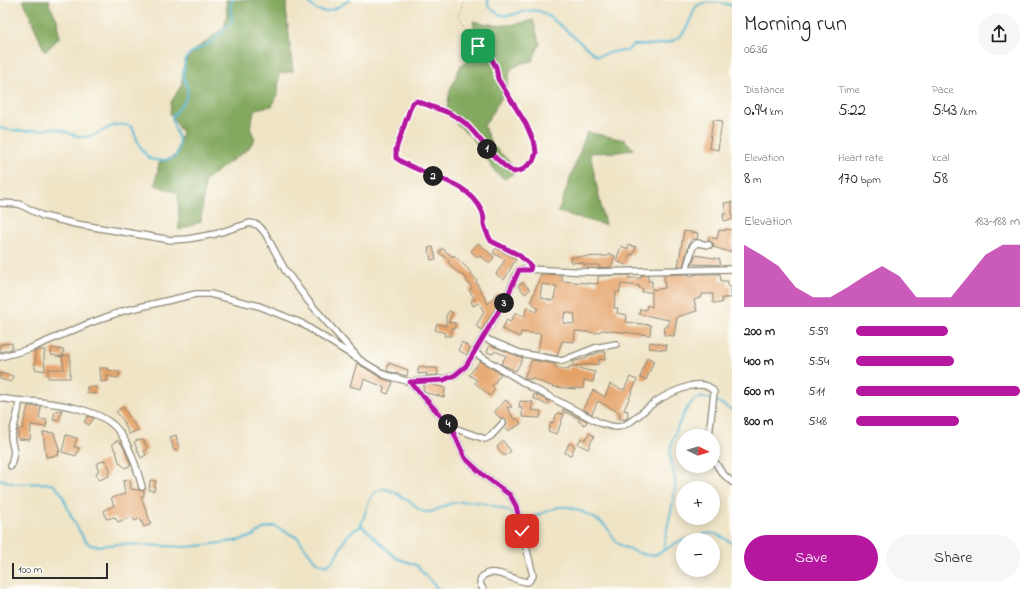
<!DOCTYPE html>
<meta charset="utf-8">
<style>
:root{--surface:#fff;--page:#f6f6f6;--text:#222;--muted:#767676;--accent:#b5179e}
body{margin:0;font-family:"Indie Flower",sans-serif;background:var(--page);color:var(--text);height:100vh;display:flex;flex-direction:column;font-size:15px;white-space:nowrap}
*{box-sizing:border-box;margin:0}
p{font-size:13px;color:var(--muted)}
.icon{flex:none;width:22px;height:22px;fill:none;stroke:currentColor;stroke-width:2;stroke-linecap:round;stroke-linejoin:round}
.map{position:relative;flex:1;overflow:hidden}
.drawer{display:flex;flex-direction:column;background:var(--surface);width:300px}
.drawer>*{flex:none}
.needle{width:26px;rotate:95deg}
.buttons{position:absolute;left:676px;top:429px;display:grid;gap:8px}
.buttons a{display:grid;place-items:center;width:44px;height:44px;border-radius:50%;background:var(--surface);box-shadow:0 2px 10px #0003;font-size:20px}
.scale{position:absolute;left:12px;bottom:10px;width:96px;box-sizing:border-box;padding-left:4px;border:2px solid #2b2b2b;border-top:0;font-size:11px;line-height:14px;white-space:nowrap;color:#2b2b2b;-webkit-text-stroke:3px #fdfcf7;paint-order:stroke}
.pin{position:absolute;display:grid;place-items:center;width:34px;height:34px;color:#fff;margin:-17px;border-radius:8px;box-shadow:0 2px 6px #0006}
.km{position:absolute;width:20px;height:20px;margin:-10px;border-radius:50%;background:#222;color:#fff;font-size:11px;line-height:20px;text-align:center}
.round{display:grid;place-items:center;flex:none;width:42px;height:42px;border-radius:21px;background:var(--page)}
.overview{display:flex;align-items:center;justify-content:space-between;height:68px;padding:0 12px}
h1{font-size:22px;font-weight:600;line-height:30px}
.metrics{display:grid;grid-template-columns:repeat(3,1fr);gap:6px;height:68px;padding:4px 12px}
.metrics div{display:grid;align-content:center}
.metrics b{font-size:17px;font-weight:600}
.metrics small{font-size:11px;font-weight:400}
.metrics p{font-size:11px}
.chart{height:112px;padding:8px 12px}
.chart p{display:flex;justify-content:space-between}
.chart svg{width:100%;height:72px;margin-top:4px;fill:var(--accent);opacity:.7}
.button{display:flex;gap:8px;margin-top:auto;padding:8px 12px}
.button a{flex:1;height:46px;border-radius:24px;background:var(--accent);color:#fff;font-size:16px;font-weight:600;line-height:46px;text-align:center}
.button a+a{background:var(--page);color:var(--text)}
ul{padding:0 12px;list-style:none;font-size:13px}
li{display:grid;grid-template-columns:64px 48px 1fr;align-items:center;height:30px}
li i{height:10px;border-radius:5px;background:var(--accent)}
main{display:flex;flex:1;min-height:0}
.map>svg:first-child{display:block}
.forest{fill:#83a95f;stroke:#576a45}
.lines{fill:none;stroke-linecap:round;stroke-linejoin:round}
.stream{stroke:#55b7d4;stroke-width:2}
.building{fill:#e5a267;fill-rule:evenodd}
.street-casing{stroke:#8d8878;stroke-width:8}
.path{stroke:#8d8878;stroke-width:1;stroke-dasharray:1 3;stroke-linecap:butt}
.street{stroke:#fff;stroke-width:5.5}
.route-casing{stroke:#fff;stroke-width:8}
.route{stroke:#b5179e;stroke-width:5}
</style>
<main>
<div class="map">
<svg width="732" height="589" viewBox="0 0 732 589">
<rect width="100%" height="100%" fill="#fdfcf7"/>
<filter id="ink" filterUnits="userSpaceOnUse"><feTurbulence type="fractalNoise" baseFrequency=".025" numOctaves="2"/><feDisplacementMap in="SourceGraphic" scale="8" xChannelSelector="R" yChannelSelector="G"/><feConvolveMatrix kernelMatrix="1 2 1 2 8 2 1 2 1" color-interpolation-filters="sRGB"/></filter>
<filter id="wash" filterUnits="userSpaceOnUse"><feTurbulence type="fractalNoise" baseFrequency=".012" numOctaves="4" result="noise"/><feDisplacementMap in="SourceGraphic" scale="16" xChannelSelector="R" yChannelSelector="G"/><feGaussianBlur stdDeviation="0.9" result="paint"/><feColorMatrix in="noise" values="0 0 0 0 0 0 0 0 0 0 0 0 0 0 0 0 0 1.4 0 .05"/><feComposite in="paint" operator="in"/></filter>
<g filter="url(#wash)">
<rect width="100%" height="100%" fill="#efe4c6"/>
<path class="forest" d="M 23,0 L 50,0 L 49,4 L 57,19 L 59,38 L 45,52 Z
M 226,0 L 287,0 L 286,9 L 293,71 L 279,74 L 278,94 L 272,106 L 255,109 L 250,128 L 255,139 L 248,149 L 205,180 L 201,222 L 179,230 L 178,193 L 155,185 L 159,163 L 176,155 L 182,133 L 170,113 L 171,102 L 181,86 L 184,64 L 196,49 L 224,28 L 227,14 Z
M 533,20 L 540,44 L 532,61 L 522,63 L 511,69 L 505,92 L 484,126 L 492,145 L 511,163 L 514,173 L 505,179 L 496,173 L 474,140 L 446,114 L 450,90 L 461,65 L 476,56 L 478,45 L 473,21 C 497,26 509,27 533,20 Z
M 587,132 L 625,140 L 634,149 L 619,152 L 590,153 L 605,225 L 558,212 Z"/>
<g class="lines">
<path class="stream" d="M 307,0 C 320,19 333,11 349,0
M 488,0 L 488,5 C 506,27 517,7 539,11 C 551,14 584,47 597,56 L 618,51 L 627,51 L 633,45 C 645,45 659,46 670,42 C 686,36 690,21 695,8 C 701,0 723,2 732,6
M 0,128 C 13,132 26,131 40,130 C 44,130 48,128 52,128 C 64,129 74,138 85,137 C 105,136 109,118 132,127 C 141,149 145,169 175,157 C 185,139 174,134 172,117 L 186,99 L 188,90 L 183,75 L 185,61 L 189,54 L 210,43 L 232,22 C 233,14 227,6 233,0
M 0,479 L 15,484 L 45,483 L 54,485 L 62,494 L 71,516 L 84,539 L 90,545 L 97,546 L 121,544 L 186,547 L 206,545 L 241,540 L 253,536 L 263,529 L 274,526 L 298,538 L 315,561 L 326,566 L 333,561 L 349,533 L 360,527 C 366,517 367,492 382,489 C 388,487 406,499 412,503 C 417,506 418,512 426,512 C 434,513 441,507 449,504 C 472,497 496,505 517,515
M 521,517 C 537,521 552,504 568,507 C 577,509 597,518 604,525 C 610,530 612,536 616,542 C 622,547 645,557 653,555 C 664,553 672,543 683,540
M 361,525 L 396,558 L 416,565 L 438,589
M 684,540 C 710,534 708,527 732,543
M 664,549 C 665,528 674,508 675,486 C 676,473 670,464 670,454 C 670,442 686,401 698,398 C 708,395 723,405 732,410"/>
</g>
<g id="blocks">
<path class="building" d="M 713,120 L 722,121 L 718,150 L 709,148 Z
M 732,202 L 732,220 L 724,221 L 723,214 L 726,214 L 724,203 Z
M 725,229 L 732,230 L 732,247 L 730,252 L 713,247 L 714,244 L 708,240 L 709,237 L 717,239 L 719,230 L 725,231 Z
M 684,231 L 698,233 L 697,239 L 692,239 L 689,244 L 683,266 L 678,266 Z
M 478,243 L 494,257 L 490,263 L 480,256 L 478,258 L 471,251 Z
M 629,245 L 636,247 L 633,255 L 630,254 L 626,265 L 616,261 L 621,246 L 628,249 Z
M 433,247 L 436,259 L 431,260 L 428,248 Z
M 442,248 L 453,257 L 454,255 L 468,269 L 477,281 L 476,282 L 488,304 L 498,293 L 502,297 L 482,330 L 476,326 L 484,312 L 479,303 L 473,306 L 471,301 L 475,299 L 469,290 L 472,288 L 466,280 L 467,279 L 454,269 L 448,262 L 449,260 L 439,253 Z
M 496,248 L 516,259 L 504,280 L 496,274 L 505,260 L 493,253 Z
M 609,254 L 615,256 L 611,267 L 599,268 L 599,265 L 584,265 L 584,263 L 571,262 L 572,257 L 608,256 Z
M 695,255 L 720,259 L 720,265 L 692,264 Z
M 541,274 L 562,275 L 562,281 L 598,284 L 598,276 L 629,275 L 629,278 L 641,278 L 641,275 L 648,275 L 648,281 L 652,281 L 652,290 L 665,288 L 664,275 L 689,274 L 689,276 L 698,274 L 720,274 L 721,281 L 728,281 L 728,286 L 731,286 L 731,298 L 722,298 L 722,303 L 713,303 L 713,294 L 702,294 L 702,297 L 694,300 L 697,311 L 677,317 L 674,336 L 664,335 L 665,326 L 668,326 L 669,320 L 639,314 L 640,309 L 646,310 L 647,305 L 652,307 L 652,292 L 642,292 L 643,289 L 639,288 L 640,286 L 621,284 L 619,293 L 616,292 L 614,308 L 618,308 L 617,313 L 627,315 L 626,322 L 651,325 L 650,335 L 602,330 L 597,333 L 575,331 L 574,342 L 562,341 L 557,356 L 536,352 L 538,349 L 541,334 L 521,332 L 520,337 L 502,329 L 507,320 L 510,322 L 516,312 L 524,317 L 527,306 L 535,312 L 538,309 L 531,301 ZM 542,284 L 557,286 L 553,301 L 540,297 ZM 565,312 L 575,314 L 574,324 L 563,323 Z
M 523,282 L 530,290 L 525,294 L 518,286 Z
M 449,311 L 453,313 L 448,322 L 455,323 L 455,329 L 452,328 L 451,336 L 444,336 L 445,333 L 435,330 L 437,324 L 446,326 L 446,316 Z
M 462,342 L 470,348 L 467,355 L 458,350 Z
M 650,342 L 667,345 L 666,350 L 649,348 Z
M 12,343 L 12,349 L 0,352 L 0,344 Z
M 490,345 L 523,358 L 516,371 L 501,364 L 506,356 L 495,351 L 493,354 L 487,352 Z
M 52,348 L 64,350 L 62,357 L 51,355 Z
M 38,350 L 45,350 L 44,356 L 45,371 L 35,369 L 35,351 Z
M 597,352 L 606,352 L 605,360 L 599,359 L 599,364 L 573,366 L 572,362 L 588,358 L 588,355 L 597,354 Z
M 70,355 L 70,378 L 48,378 L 48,369 L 64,369 L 62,356 Z
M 647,357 L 654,361 L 646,380 L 640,378 Z
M 532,360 L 555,364 L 554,367 L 569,370 L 569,366 L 595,372 L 593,382 L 584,380 L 583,389 L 576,388 L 576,389 L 554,387 L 531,378 L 530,380 L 524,377 Z
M 480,361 L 501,374 L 492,386 L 495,389 L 490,396 L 475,383 L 477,380 L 469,375 Z
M 357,363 L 383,379 L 393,382 L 388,394 L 383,392 L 384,387 L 364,379 L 361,389 L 350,386 Z
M 389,363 L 408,370 L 407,376 L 387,371 Z
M 424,366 L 424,368 L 437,368 L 438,375 L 426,376 L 427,373 L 418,374 L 418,367 Z
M 100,368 L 108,368 L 108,370 L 120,372 L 118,378 L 107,376 L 108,381 L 101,382 Z
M 0,373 L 13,376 L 11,382 L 0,379 Z
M 630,377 L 637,380 L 624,410 L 628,411 L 627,419 L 619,419 L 620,413 L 598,401 L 592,414 L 583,409 L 593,390 L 605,397 L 610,384 L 624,390 Z
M 430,384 L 445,388 L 444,397 L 426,393 L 423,390 L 424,385 Z
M 87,387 L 97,387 L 96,394 L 87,393 Z
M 534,394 L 549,401 L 547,405 L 533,398 Z
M 506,400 L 512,407 L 507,407 L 514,420 L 517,418 L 521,424 L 508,431 L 505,427 L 507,424 L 506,420 L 501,419 L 494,411 Z
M 520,401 L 533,402 L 531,410 L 541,411 L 540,418 L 522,417 L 522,408 L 519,408 Z
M 28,406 L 41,407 L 39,419 L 47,420 L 46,427 L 31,425 L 30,440 L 18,439 L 18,429 L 22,429 Z
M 123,407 L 138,430 L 129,434 L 123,420 L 116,412 Z
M 563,409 L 587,421 L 585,425 L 578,421 L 580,419 L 562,411 Z
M 62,410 L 59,421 L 53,420 L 55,411 Z
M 557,413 L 564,414 L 557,434 L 548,431 L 551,422 L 553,423 Z
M 88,416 L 94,418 L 89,425 L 84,422 Z
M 43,432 L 54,433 L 60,452 L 58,451 L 59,455 L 46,457 Z
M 589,433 L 594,436 L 588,449 L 578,444 L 581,438 L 585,440 Z
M 66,435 L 77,438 L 74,447 L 79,448 L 76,456 L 62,452 Z
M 176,435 L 179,449 L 174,451 L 170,437 Z
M 118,440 L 123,446 L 131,465 L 125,468 L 119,462 L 116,451 L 115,451 L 112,444 Z
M 138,440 L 143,440 L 148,449 L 144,451 L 146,455 L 141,458 L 134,442 Z
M 503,441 L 511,451 L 504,456 L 497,447 Z
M 569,443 L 575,446 L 571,455 L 565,453 Z
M 105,460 L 110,469 L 110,472 L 108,473 L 109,476 L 99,480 L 96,473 L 99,471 L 96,464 Z
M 130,480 L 131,489 L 144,491 L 144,496 L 141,496 L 151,524 L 144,527 L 140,518 L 135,521 L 132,517 L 118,522 L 115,517 L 106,519 L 104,510 L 114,506 L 111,498 L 125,494 L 123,481 Z
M 150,480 L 156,481 L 154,491 L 149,490 Z"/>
</g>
</g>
<g filter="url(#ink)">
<use href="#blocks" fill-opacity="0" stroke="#8d8878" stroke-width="1"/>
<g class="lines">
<g class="street-casing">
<path id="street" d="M 0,203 L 19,204 L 43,216 L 76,224 L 171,240 L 188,239 L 215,234 L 250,223 L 258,225 L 265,233 L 285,270 L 309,302 L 360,360 L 385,375 L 410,382 L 444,379 L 455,375 L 466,366 L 507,297 L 516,275 L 519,270 L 524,269 L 593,272 L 732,269
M 686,270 L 693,246 L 697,243 L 709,245
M 484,338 L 520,353 L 562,361 L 595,348 L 616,344
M 475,353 L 531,387 L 600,423 C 606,425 612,427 618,427 C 631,425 643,410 654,403 C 665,395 677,390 690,386 C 699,384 709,384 714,392 L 709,436
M 0,357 L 29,349 L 90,323 L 123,311 L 196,294 L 210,294 L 259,306 L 301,323 L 355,357
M 410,382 L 451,427 L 465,458 L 482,474 L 510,495 L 516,506 L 520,521 L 533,576 L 528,582 C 516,582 492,565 482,577 C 479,581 480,585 483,589
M 0,398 C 13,401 26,401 40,402 C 61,404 96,410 112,424 C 128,437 137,468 142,487
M 451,427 L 485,439 L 491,436 L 503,423
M 713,459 L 722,473 L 732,482
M 11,466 L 14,452 L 11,438 L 18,411 L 19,402"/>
</g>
<path class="path" d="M 465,0 L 459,21 C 463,28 467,36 473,42 C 478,47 485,50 489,56 C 496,63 495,73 499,81 C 508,97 535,135 536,152 C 536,165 523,170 513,172 C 491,158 483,140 465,123 C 451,111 433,108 417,101 L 412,103 L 397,149 L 396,158 C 423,179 466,177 482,211 C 484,215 484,219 484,224 C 485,230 488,235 491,241 L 519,255 L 528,262"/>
<use href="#street" class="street"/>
</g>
</g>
<g class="lines" filter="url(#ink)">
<g class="route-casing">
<path id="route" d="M 478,46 L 490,56 L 496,67 L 498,79 L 526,124 L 535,145 L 536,153 L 533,161 L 522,170 L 513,172 C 491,158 483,140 465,123 C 451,111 433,108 417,101 L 412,103 L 396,149 L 396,158 C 423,178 466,177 482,211 C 484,215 484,219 484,224 C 485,230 488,235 491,241 L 519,255 L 531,266 L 530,270 L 519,270 L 507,297 L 466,366 L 455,375 L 444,380 L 410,382 L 451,427 L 465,458 L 482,474 L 510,495 L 516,506 L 522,531"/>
</g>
<use href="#route" class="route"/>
</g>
</svg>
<div class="buttons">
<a><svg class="needle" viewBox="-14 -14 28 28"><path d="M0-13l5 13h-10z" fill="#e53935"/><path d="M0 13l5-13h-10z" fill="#767676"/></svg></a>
<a>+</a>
<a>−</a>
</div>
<div class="scale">100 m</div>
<div class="pin" style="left:478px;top:46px;background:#1e9e55"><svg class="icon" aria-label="arrive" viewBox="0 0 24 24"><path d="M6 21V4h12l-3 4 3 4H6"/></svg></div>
<div class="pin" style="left:522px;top:531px;background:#d93025"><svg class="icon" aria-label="check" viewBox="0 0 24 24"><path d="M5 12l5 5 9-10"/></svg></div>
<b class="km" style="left:487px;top:149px">1</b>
<b class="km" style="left:433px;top:176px">2</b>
<b class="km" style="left:504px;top:303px">3</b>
<b class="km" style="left:448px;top:424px">4</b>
</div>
<section class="drawer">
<div class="overview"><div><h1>Morning run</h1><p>06:36</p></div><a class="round"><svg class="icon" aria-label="share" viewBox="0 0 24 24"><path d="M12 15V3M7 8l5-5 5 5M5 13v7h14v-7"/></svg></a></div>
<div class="metrics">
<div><p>Distance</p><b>0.94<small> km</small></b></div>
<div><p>Time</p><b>5:22</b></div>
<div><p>Pace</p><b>5:43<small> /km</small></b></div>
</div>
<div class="metrics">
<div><p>Elevation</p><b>8<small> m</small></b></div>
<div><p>Heart rate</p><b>170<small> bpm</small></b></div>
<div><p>kcal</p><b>58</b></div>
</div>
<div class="chart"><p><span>Elevation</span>183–188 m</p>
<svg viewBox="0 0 160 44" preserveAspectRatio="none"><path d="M0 44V6L10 12L20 19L30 32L40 38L50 38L60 32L70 25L80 19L90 25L100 38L110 38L120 38L130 25L140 12L150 6L160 6V44z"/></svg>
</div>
<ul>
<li><b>200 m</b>5:59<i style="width:56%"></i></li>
<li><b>400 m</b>5:54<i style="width:60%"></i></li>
<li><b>600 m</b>5:11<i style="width:100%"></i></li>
<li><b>800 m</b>5:48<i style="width:63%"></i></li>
</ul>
<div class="button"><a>Save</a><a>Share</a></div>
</section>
</main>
